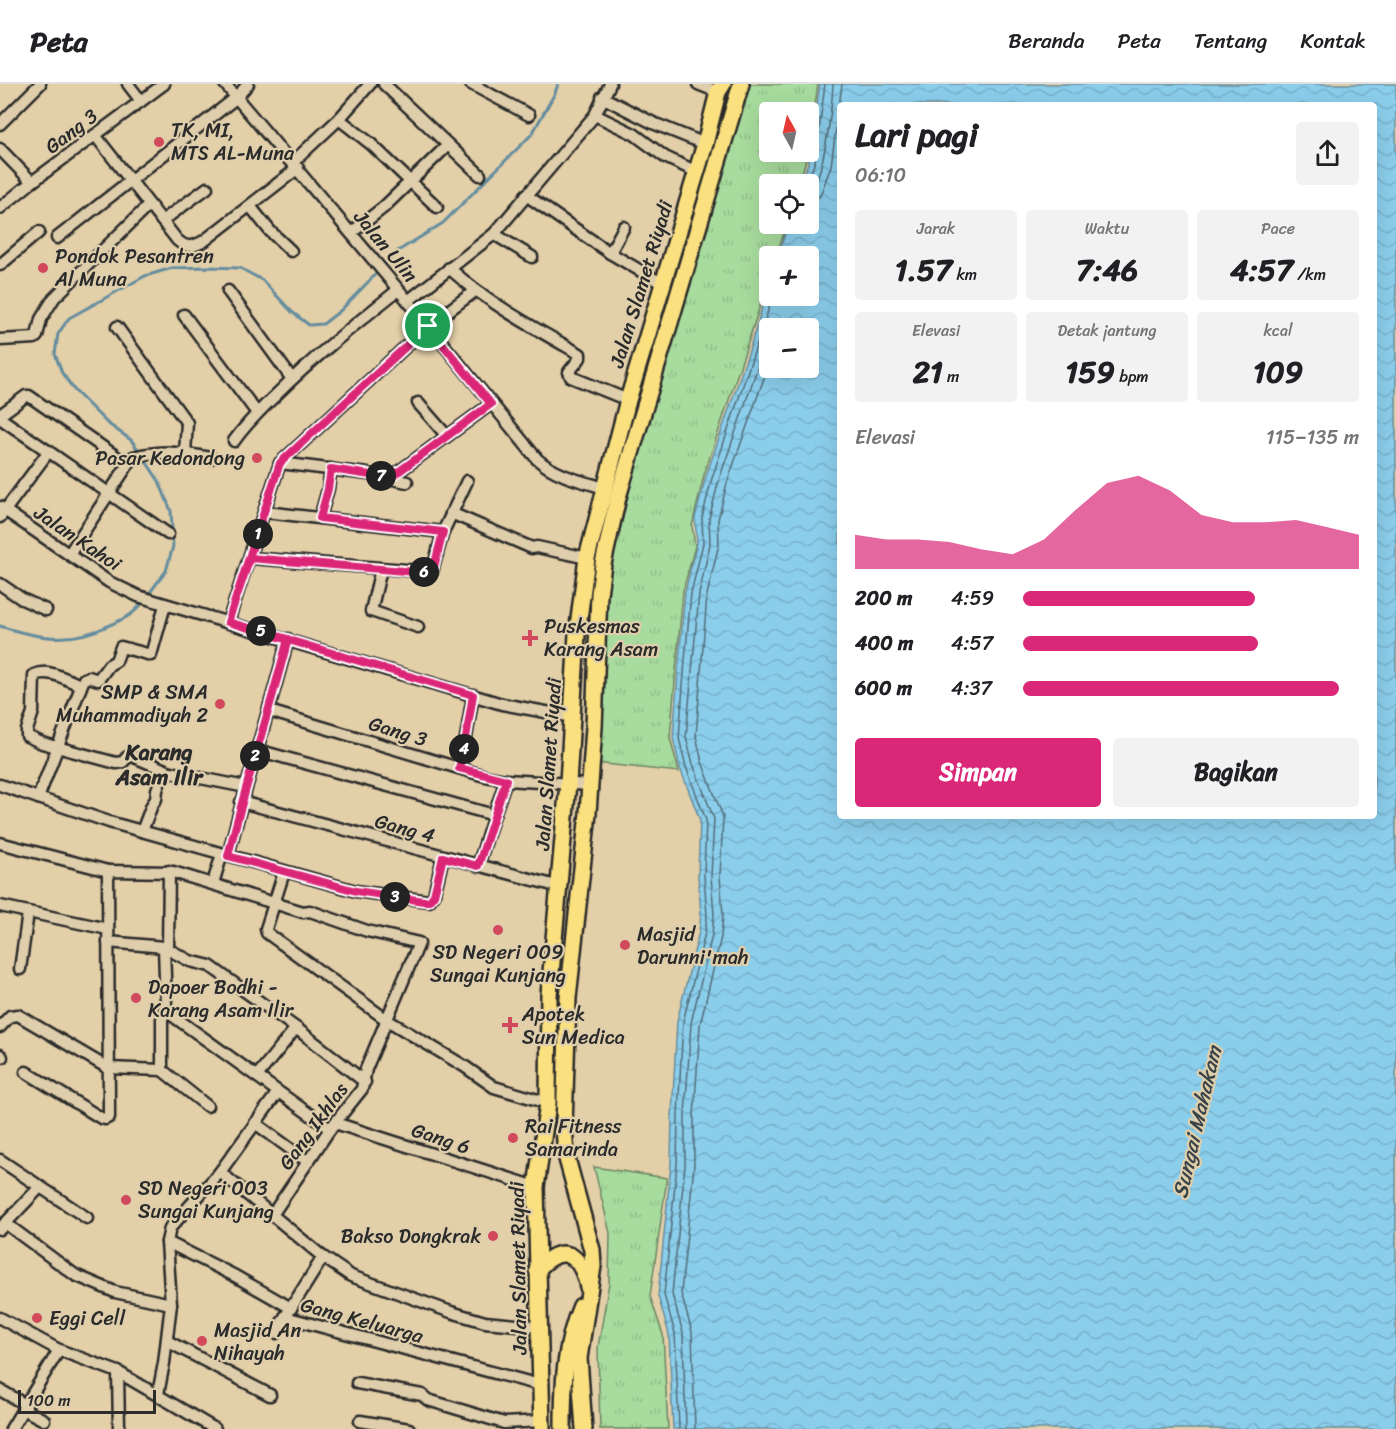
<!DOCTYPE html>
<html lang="id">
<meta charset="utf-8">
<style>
body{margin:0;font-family:Sriracha,sans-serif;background:#f2f2f2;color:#202124;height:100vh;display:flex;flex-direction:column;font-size:22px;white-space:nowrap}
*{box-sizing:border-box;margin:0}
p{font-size:20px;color:#757577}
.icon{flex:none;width:33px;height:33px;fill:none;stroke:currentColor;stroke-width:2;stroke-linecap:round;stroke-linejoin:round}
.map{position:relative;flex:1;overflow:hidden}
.sheet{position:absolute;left:837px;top:18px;width:540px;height:717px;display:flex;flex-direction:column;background:#fff;border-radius:6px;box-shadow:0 6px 24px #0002}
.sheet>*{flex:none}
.needle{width:39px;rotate:352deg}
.tools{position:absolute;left:759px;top:18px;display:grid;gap:12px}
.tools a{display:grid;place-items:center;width:60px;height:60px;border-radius:6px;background:#fff;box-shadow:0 6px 24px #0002;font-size:30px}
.scale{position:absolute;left:18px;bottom:15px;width:138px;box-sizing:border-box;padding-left:6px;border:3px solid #2b2b2b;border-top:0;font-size:16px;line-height:21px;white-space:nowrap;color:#2b2b2b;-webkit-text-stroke:4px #dfceab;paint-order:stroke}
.pin{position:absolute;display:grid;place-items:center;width:51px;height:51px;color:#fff;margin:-26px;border:3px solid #fff;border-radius:50%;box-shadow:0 2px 6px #0007}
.km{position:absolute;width:30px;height:30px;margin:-15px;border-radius:50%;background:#222;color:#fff;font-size:16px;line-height:30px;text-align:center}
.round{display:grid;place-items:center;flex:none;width:63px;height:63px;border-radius:6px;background:#f2f2f2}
.head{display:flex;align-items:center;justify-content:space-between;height:102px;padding:0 18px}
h1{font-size:33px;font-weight:700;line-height:45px}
.figures{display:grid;grid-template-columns:repeat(3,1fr);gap:9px;height:102px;padding:6px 18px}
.figures div{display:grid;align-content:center;border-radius:6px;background:#f2f2f2;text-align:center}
.figures b{font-size:30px;font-weight:700}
.figures small{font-size:16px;font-weight:400}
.figures p{font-size:16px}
.chart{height:168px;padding:12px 18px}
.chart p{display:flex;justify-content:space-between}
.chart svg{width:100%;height:108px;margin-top:6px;fill:#db2777;opacity:.7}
.primary-button{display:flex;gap:12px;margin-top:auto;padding:12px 18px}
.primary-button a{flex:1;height:69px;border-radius:6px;background:#db2777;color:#fff;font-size:24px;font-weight:700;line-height:69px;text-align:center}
.primary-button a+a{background:#f2f2f2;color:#202124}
ul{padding:0 18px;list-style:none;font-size:20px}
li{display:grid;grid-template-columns:96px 72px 1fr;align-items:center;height:45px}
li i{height:15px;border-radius:8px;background:#db2777}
header{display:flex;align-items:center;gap:36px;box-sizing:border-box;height:84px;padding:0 30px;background:#fff;border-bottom:2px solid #e0e0e0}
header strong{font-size:28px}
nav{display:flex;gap:33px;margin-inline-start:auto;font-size:21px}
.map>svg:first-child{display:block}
.park{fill:url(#park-tufts);stroke:#6a8464;stroke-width:1.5}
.water{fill:url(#water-waves);stroke:#658d9f;stroke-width:1.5;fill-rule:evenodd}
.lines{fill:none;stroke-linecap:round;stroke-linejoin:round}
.shore{stroke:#516c78;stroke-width:1.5}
.stream{stroke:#658d9f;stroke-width:3}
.minor-casing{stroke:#2b2b2b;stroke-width:15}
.highway-casing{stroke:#2b2b2b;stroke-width:20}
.minor{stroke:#dfceab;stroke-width:10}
.highway{stroke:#fbe080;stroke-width:15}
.route-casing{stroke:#fff;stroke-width:12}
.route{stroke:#db2777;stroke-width:8}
.poi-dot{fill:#d1495b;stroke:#dfceab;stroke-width:2}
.labels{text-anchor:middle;stroke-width:4.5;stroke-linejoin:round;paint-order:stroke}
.poi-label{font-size:20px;fill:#2b2b2b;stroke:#dfceab;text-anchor:start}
.street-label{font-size:20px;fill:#2b2b2b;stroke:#dfceab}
.water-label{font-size:21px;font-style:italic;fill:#394348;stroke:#dfceab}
.quarter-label{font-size:22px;font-weight:bold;fill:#2b2b2b;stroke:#dfceab}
</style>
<header>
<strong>Peta</strong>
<nav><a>Beranda</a><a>Peta</a><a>Tentang</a><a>Kontak</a></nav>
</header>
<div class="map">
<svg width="1396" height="1345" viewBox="0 0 1396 1345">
<defs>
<pattern id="park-tufts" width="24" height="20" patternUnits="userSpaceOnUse" patternTransform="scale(1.5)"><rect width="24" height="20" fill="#a8dc9e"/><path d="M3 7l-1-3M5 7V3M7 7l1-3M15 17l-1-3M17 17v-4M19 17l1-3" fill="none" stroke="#91bd88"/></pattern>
<pattern id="water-waves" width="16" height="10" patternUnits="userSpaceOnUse" patternTransform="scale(1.5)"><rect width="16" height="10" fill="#8bceec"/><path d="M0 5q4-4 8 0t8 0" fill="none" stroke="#78b1cb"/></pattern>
</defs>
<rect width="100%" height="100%" fill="#e3cfa8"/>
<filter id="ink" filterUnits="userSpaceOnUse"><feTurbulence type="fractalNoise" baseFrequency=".0167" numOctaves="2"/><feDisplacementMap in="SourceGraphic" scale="12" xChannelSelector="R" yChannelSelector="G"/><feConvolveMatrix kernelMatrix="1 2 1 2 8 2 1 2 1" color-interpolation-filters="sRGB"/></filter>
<g filter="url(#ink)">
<g class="park">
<path d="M 749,0 L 818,0 L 809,63 L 808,28 L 770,28 L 770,68 L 808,68 L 799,100 L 770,100 L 770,140 L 787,140 L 776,172 L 770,172 L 769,195 L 704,391 L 692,442 L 695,462 L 683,507 L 670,654 L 679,688 L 596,679 L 606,503 L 636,380 Z"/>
<path d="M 594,1083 L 667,1094 L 650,1212 L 663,1251 L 668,1345 L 600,1345 L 598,1263 L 609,1199 L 610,1149 Z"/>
</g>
<path class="water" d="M 820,0 L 1396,0 L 1396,1345 L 673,1345 L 669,1250 L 658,1212 L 671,1080 L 672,1031 L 677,937 L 699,848 L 701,830 L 698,792 L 700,736 L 680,684 L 673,654 L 679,575 L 685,508 L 697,459 L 695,434 L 706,392 L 750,264 L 769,201 L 770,212 L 808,212 L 808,172 L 778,172 L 788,140 L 808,140 L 808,100 L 801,100 L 809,76 ZM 840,21 L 1374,21 L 1374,732 L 840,732 ZM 770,244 L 808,244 L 808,284 L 770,284 Z"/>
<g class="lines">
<g class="shore">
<path d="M 807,100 L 815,77 L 825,0"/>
<path d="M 808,111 C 824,96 832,23 833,0"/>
<path d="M 808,121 L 820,112 L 831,82 L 842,0"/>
<path d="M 679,1345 L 675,1249 L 664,1211 L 677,1080 L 678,1031 L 683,938 L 705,849 L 707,831 L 704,792 L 706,736 L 686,683 L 679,654 L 685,576 L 691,509 L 703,459 L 702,434 L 712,394 L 773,212"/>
<path d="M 686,1345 L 683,1249 L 672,1210 L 685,1081 L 685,1031 L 691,939 L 712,851 L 714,831 L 711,792 L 714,735 L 693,680 L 686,653 L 699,510 L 710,460 L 709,435 L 719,396 L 770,247"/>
<path d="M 695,1345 L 692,1248 L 681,1209 L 694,1081 L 694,1032 L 700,941 L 721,853 L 723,831 L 720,792 L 723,733 L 702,678 L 696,652 L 707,511 L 719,460 L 718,436 L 727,399 L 770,277"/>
</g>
<g class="stream">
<path d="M 140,368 L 131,356 L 107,339 L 75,307 L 62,289 L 55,270 L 58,250 L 69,234 L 145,192 L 172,184 L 208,183 L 240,184 L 262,196 L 292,228 L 309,241 L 323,240 L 341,226 L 398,167 L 443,139 L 532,50 L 555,9 L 558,0"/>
<path d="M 143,373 L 159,397 L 171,427 L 173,462 L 166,487 L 148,511"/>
<path d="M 0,542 C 40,555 71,560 110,541 C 126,534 133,531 144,517"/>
</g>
<defs>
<g id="minor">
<path d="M 128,0 L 141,17"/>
<path d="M 225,0 L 408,217 L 537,375 C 556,392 581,397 605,404"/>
<path d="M 384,0 L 480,91"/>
<path d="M 471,0 L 529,31"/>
<path d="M 698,0 L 718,8"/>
<path d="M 602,13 L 653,39 L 705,60"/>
<path d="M 595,31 L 634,50 L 665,73 L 697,88"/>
<path d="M 339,35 L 371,60 L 437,123"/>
<path d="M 0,40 L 40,0"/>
<path d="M 95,51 L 177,156 C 187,165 193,163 204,157 L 298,84"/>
<path d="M 0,65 L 32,98"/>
<path d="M 292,79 L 339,35 L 370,0"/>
<path d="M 526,111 L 610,169 L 663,200"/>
<path d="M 250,122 L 270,147 L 291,167"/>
<path d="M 0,124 L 32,98 L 164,0"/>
<path d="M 162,137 L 207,104"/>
<path d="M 351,149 L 384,123 L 448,61"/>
<path d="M 494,150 L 532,173"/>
<path d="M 57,154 L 237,13 L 248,0"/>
<path d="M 610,169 L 624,143"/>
<path d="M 0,181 L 39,148"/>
<path d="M 449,184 C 488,219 534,244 580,270 L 580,274 L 569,288 L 571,293 L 628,316"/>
<path d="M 228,207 L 292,295"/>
<path d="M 408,217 L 494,150 L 595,31 L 610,0"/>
<path d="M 184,231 L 257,329"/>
<path d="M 117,243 L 187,339 L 185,369"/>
<path d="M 0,256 L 35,254 L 37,252 L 41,235 L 54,214 L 149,121"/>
<path d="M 418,319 L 447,352"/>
<path d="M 0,331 L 26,312 L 29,312 L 127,380"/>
<path d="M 0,334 L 168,450"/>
<path d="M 234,357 C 247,339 262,324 278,309 C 315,272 357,239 398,206"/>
<path d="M 280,379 L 368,390 L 407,398"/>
<path d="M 390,394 L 491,320"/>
<path d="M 0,423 L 109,498 L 138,512 L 502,620 L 573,633"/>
<path d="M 265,428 L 443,448"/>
<path d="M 451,429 L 532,464 L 537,463 L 587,474"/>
<path d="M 0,433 L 49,367"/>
<path d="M 320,434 L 328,405 L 331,385"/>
<path d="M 69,470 L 133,373 C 162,366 182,368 211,374"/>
<path d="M 251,474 L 432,488 L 443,448 L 467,397"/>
<path d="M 381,485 L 371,527 L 418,543"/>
<path d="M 0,500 L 22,515 L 46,526"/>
<path d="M 228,538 L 280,379 L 428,242 L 475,207"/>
<path d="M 80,601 C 67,596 49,584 34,591 L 33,628 L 27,646 L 27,652 L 42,659 L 116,679 L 123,678 L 127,673 L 132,672 L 170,688 L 246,703"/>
<path d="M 269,627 L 485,692 L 506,696 L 590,701"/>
<path d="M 257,666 L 494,731 L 506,696"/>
<path d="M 459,684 L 465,660 L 473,611"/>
<path d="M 0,701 L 109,738 L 356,807 L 429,817 L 434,811 L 443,773"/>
<path d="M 38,714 L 84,595 L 89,593 L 98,596 L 109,581 L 116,577 L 121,563 L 151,571 L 165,521"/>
<path d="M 241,718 L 560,803"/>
<path d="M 142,747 L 152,721 L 156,715 L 157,706 L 164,686"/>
<path d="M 0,759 L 108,787"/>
<path d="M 228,772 C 246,699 269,628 288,555"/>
<path d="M 478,782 L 494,731"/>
<path d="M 284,788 L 266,845 L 267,849 L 387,936 L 464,982 L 494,1003 L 548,1019"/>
<path d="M 213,799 L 222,770"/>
<path d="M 0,822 L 108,845"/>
<path d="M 108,858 L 164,863 L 190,877 L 210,882 L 296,944 L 365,998"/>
<path d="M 164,863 L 166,922 L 162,935 L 162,986 L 207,1022"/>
<path d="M 168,865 L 169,787"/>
<path d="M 20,885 L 28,829"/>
<path d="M 166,927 L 330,1045"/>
<path d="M 0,943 L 10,932 L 18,931 L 108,984 L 162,986"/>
<path d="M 0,971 L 2,973"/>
<path d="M 26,988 L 101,1034 L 105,1035 L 109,1033 L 108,787 L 173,788 L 303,828 L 310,827 L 367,847 L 419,859 L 366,985 L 362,1005 L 330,1045 L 272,1131"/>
<path d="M 257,992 L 296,944"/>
<path d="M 255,1039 L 307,1077"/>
<path d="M 335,1039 L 536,1103"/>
<path d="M 0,1076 L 87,1134"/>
<path d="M 220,1088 L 323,1173 L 351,1192 L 451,1228 L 485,1238 L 539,1243"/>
<path d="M 5,1139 L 75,1191 L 115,1208 L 171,1220"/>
<path d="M 0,1145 L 40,1103"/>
<path d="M 167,1158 L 235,1192 L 291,1224 L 285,1233 L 540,1301"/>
<path d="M 291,1224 L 323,1173"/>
<path d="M 0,1234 L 59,1266 L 118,1288 L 215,1345"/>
<path d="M 276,1249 L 285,1233"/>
<path d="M 167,1257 L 270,1311"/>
<path d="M 118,1288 L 119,1345"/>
<path d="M 357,1299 L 422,1311 L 428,1316 L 504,1339 L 542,1337"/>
<path d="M 0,1306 L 26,1321"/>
<path d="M 158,1310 L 164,1279 L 171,1220 L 167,1158 L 170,1144 L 220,1088 L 278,1008"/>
<path d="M 23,1325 L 44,1336"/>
<path d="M 360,1337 L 409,1345"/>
<path d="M 11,1345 L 59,1266"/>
</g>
<g id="highway">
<path d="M 537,1186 C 563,1158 580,1169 588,1203"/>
<path d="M 542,1345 L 536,1103 L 548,1019 L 549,911 L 568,699 L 577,550 L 587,474 L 628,316 L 705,60 L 718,8 L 723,0"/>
<path d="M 563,1345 C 563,1304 564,1260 581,1222"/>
<path d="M 584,1345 L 579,1274 L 593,1182 L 592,1166 L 566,1071 L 564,1043 L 568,914 L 588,729 L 594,643 L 599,510 L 603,480 L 618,413 L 741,0"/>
</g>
</defs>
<use href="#minor" class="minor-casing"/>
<use href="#highway" class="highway-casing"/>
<use href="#minor" class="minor"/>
<use href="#highway" class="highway"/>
</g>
</g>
<g class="lines" filter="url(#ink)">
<defs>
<path id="route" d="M 428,242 L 280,379 L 228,538 L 288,555 C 269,628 246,699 228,772 L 356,807 L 424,817 L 429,817 L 434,811 L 443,773 L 478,782 L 506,696 L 459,684 L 465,660 L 473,611 C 391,587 310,562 228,538 L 250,474 L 428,489 L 433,487 L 443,448 L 320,434 L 328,405 L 331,385 L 390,394 L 491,320 L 428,242"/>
</defs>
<use href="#route" class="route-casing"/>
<use href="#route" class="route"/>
</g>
<g class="poi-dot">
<circle cx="159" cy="58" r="6"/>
<circle cx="43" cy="184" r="6"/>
<circle cx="257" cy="374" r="6"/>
<path d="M527 545h6v6h6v6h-6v6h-6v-6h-6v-6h6z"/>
<circle cx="220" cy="620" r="6"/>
<circle cx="498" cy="846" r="6"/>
<circle cx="625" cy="861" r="6"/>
<circle cx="136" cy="914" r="6"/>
<path d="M507 932h6v6h6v6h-6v6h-6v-6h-6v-6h6z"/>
<circle cx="513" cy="1054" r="6"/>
<circle cx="126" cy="1116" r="6"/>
<circle cx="493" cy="1152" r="6"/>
<circle cx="37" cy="1234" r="6"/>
<circle cx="202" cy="1257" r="6"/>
</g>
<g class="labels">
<g class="poi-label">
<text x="171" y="53">TK, MI,<tspan x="171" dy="23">MTS AL-Muna</tspan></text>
<text x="55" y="179">Pondok Pesantren<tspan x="55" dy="23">Al Muna</tspan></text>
<text x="245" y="381" text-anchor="end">Pasar Kedondong</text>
<text x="544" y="549">Puskesmas<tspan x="544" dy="23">Karang Asam</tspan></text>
<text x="208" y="615" text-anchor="end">SMP &amp; SMA<tspan x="208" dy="23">Muhammadiyah 2</tspan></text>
<text x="637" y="857">Masjid<tspan x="637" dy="23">Darunni'mah</tspan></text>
<text x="498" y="875" text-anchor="middle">SD Negeri 009<tspan x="498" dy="23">Sungai Kunjang</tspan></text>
<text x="148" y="910">Dapoer Bodhi -<tspan x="148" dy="23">Karang Asam Ilir</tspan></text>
<text x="522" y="937">Apotek<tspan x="522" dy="23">Sun Medica</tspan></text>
<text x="525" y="1049">Rai Fitness<tspan x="525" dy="23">Samarinda</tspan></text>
<text x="138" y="1111">SD Negeri 003<tspan x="138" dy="23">Sungai Kunjang</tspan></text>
<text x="481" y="1159" text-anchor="end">Bakso Dongkrak</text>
<text x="49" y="1241">Eggi Cell</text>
<text x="214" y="1253">Masjid An<tspan x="214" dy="23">Nihayah</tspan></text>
</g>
<g class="street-label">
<text transform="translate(71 47) rotate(-37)" y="7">Gang 3</text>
<text transform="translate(386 162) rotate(50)" y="7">Jalan Ulin</text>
<text transform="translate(641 200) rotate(-73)" y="7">Jalan Slamet Riyadi</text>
<text transform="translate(78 454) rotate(34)" y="7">Jalan Kahoi</text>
<text transform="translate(398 647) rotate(17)" y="7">Gang 3</text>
<text transform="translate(548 680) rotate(-86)" y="7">Jalan Slamet Riyadi</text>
<text transform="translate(405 744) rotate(15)" y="7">Gang 4</text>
<text transform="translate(313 1042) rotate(-54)" y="7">Gang Ikhlas</text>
<text transform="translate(441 1054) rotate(18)" y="7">Gang 6</text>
<text transform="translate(518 1184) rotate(-91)" y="7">Jalan Slamet Riyadi</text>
<text transform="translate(362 1236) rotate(15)" y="7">Gang Keluarga</text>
</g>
<g class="water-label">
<text transform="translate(1197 1038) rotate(-77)" y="7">Sungai Mahakam</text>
</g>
<g class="quarter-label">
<text x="159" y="676">Karang<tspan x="159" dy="25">Asam Ilir</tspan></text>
</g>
</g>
</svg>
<div class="tools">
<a><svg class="needle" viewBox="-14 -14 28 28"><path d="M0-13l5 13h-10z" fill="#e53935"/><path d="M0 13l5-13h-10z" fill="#757577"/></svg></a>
<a><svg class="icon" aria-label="locate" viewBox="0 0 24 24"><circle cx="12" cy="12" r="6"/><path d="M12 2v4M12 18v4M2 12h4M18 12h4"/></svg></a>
<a>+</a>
<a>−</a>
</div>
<div class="scale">100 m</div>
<div class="pin" style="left:428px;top:242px;background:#1e9e55"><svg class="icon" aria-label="arrive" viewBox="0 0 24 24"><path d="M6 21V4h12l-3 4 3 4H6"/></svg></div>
<b class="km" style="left:258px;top:450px">1</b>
<b class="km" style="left:255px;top:672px">2</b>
<b class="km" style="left:395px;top:813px">3</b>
<b class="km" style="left:464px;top:665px">4</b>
<b class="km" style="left:261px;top:547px">5</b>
<b class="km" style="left:424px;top:488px">6</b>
<b class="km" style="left:381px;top:392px">7</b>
<section class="sheet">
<div class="head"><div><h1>Lari pagi</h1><p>06:10</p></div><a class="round"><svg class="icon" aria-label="share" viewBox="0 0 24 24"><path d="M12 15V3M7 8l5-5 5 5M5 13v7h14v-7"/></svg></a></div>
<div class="figures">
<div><p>Jarak</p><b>1.57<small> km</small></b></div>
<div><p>Waktu</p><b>7:46</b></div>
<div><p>Pace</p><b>4:57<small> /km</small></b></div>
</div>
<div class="figures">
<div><p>Elevasi</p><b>21<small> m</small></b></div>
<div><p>Detak jantung</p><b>159<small> bpm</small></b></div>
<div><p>kcal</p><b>109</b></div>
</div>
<div class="chart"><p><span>Elevasi</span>115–135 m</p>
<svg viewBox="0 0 160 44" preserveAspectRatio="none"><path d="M0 44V30L10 32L20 32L30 33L40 36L50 38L60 32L70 20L80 9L90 6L100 12L110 22L120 25L130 25L140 24L150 27L160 30V44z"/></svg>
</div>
<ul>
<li><b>200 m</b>4:59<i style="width:69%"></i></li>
<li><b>400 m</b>4:57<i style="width:70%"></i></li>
<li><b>600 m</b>4:37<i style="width:94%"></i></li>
</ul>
<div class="primary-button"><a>Simpan</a><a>Bagikan</a></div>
</section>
</div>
